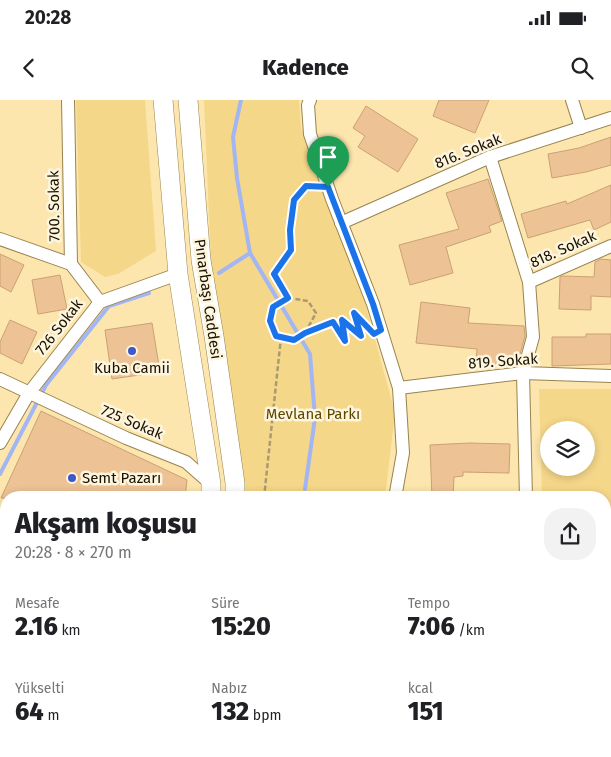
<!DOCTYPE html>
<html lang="tr">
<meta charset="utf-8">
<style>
body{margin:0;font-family:"Fira Sans",sans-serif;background:#f2f2f2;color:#202124;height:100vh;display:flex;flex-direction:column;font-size:19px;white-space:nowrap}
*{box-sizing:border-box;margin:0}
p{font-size:16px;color:#757577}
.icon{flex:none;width:28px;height:28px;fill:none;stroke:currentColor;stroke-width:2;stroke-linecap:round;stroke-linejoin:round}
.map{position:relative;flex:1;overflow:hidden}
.side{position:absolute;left:0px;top:391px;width:611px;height:266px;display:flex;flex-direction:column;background:#fff;border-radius:20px 20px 0 0;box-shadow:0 2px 8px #0003}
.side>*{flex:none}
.fabs{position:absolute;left:540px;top:321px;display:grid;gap:10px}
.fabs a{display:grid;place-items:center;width:55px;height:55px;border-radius:50%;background:#fff;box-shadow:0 2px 8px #0003;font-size:25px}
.pin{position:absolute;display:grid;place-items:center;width:42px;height:42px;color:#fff;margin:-51px -21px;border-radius:50% 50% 50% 0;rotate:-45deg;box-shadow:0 0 5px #0007}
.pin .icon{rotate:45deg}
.round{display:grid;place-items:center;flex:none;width:52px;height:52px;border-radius:20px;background:#f2f2f2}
.summary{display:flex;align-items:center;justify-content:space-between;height:85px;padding:0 15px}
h1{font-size:28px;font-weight:800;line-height:38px}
.figures{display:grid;grid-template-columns:repeat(3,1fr);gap:8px;height:85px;padding:5px 15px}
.figures div{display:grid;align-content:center}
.figures b{font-size:25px;font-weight:800}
.figures small{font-size:14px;font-weight:400}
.figures p{font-size:14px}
.status{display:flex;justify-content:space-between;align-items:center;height:35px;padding:0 25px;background:#fff;direction:ltr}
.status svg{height:14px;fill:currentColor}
header{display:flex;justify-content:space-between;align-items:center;height:65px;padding:0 15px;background:#fff;font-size:22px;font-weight:800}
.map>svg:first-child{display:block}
.green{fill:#f5d789;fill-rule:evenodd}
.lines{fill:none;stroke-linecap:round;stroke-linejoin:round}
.stream{stroke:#a1b6f3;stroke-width:4}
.building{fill:#edc395;stroke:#caa174}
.street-casing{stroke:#98844e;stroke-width:14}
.secondary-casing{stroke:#98844e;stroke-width:20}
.path{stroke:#ab9a6f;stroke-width:2.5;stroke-dasharray:5 2.5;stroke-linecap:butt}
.street{stroke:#fff;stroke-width:12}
.secondary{stroke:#fff;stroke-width:19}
.route-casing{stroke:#fff;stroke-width:10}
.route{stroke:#1a73e8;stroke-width:6}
.poi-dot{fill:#3d58cb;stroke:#fdf5de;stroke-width:2}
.labels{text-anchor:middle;stroke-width:5;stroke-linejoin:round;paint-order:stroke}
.street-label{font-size:15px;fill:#1a1200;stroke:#fdf5de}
.poi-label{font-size:15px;fill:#1a1200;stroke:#fdf5de}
.park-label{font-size:15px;fill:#5e4800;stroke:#fdf5de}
</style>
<div class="status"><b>20:28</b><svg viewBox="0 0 49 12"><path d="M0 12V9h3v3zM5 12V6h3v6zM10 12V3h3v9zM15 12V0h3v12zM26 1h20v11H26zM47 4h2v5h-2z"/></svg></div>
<header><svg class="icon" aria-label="back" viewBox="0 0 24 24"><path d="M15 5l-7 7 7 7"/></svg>Kadence<svg class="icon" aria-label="search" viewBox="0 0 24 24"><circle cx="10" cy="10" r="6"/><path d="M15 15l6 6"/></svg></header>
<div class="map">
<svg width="611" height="657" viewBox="0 0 611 657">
<rect width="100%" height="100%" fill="#fce6ad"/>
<g class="green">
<path d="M 76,0 L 145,0 L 156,151 L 118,174 L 105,177 L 81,162 Z"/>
<path d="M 204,0 L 299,0 L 301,28 L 364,199 L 395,313 L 385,397 L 241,397 L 224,240 L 211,162 Z"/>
<path d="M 539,289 L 611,289 L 611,416 L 605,416 L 605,398 L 542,397 ZM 549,330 L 586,330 L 586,368 L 549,368 Z"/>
<path d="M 301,651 L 375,651 L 375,657 L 306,657 Z"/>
</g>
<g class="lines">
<g class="stream">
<path d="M 241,0 L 233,37 L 237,78 L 250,153 L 310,254 L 315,318 L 305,389"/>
<path d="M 219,173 L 250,153"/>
<path d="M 0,374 L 46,285 L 109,206 L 149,193"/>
</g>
</g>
<g class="building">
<path d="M 439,0 L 489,0 L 475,33 L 433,16 Z"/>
<path d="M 366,6 L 418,39 L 398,72 L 358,47 L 365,36 L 353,28 Z"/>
<path d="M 611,37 L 611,65 L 586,72 L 552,78 L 548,54 L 579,48 Z"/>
<path d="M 488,79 L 502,121 L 489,126 L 491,132 L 446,147 L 453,173 L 410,185 L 399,145 L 459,129 L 446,93 Z"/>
<path d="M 611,85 L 611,122 L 594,130 L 590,120 L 528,138 L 521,114 L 566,101 L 567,104 Z"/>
<path d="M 0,154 L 24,165 L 11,192 L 0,186 Z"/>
<path d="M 601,159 L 611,160 L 611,197 L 591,196 L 591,210 L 559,209 L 560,177 L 563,176 L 594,177 L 595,162 Z"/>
<path d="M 60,175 L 67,209 L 38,214 L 32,180 Z"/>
<path d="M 421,202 L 470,208 L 468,223 L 524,226 L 525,236 L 517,265 L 476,263 L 477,249 L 416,243 Z"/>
<path d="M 10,220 L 37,232 L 22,264 L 0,253 L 0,242 Z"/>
<path d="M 152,223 L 160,272 L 112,279 L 105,230 Z"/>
<path d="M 586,234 L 611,234 L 611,264 L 552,266 L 552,237 L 586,237 Z"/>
<path d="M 41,311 L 187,380 L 185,398 L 1,398 Z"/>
<path d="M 469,343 L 510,344 L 509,373 L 463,372 L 463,376 L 454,377 L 453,398 L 432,398 L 430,345 Z"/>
</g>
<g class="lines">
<defs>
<g id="street">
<path d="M 68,0 L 71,164 L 100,202"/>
<path d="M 310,0 L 308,5 L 310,34 L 332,99 L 373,204 L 399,288 L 403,353 L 395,398"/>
<path d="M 572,0 L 581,28"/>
<path d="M 490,57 L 529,182 L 533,237 L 523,273 L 526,398"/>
<path d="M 341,123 L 490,57 L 611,18"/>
<path d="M 0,139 L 71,164"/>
<path d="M 529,182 L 611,146"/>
<path d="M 0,279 L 126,338 L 186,362 L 211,384"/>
<path d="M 399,288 L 523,273 L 611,276"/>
<path d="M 0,343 L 29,293 L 100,202 L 178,174"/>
<path d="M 605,430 L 611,430"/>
<path d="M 605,565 L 611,564"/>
<path d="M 0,586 L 6,582"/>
<path d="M 530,651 L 531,657"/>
<path d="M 114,657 L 114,651"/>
<path d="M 383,657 L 383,651"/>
</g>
<g id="secondary">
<path d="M 163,0 L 178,174 L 211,384 L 211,398"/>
<path d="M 188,0 L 201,160 L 214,236 L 235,383 L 235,398"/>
<path d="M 252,651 L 266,652 L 274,657"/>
<path d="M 286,651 L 289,657"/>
<path d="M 202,657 L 202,651"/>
<path d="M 228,657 L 228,651"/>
</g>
</defs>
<use href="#street" class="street-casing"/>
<use href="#secondary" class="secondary-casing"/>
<g class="path">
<path d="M 288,198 L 275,174 L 291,150 L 290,130 L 295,99 L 306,86 L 314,87"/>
<path d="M 305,233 L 316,213 L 308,201 L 288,198 L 273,207 L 269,221 L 276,236 L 294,240 L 305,233 L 333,222 L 345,241 L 342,221 L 361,236 L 354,213 L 365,224"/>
<path d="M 264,398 L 281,237"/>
<path d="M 358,651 L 371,655"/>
</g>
<use href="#street" class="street"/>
<use href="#secondary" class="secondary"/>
</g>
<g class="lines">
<defs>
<path id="route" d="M 306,86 L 328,87 L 373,204 L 381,230 L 374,234 L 354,213 L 361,236 L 342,220 L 345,241 L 333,222 L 305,233 L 294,240 L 276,236 L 270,221 L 273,207 L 288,198 L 274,174 L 291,150 L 290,130 L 294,100 Z"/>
</defs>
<use href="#route" class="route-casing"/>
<use href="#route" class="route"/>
</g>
<g class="poi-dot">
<circle cx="132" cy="251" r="5"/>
<circle cx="72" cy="378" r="5"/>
</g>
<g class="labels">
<g class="street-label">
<text transform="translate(468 51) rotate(-22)" y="5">816. Sokak</text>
<text transform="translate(54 106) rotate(-91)" y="5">700. Sokak</text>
<text transform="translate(563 149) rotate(-24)" y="5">818. Sokak</text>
<text transform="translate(208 199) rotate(82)" y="5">Pınarbaşı Caddesi</text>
<text transform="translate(59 227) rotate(-52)" y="5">726 Sokak</text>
<text transform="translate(503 261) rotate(-4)" y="5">819. Sokak</text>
<text transform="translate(132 322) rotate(23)" y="5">725 Sokak</text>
</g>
<g class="poi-label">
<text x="132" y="273">Kuba Camii</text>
<text x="82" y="383" text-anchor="start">Semt Pazarı</text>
</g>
<g class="park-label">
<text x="313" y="319">Mevlana Parkı</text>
</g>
</g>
</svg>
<div class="fabs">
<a><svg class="icon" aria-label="layers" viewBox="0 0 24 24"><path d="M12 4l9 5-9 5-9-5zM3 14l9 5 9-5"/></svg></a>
</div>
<div class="pin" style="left:328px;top:87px;background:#1e9e55"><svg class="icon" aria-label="arrive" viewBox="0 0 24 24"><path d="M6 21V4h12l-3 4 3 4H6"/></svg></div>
<section class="side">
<div class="summary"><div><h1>Akşam koşusu</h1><p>20:28 · 8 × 270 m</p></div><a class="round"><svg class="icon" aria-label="share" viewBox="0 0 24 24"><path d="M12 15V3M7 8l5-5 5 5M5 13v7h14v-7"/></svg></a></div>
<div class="figures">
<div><p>Mesafe</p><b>2.16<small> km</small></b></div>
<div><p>Süre</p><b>15:20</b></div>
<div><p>Tempo</p><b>7:06<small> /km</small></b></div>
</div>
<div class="figures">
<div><p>Yükselti</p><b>64<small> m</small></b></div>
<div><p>Nabız</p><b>132<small> bpm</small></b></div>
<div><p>kcal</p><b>151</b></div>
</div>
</section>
</div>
